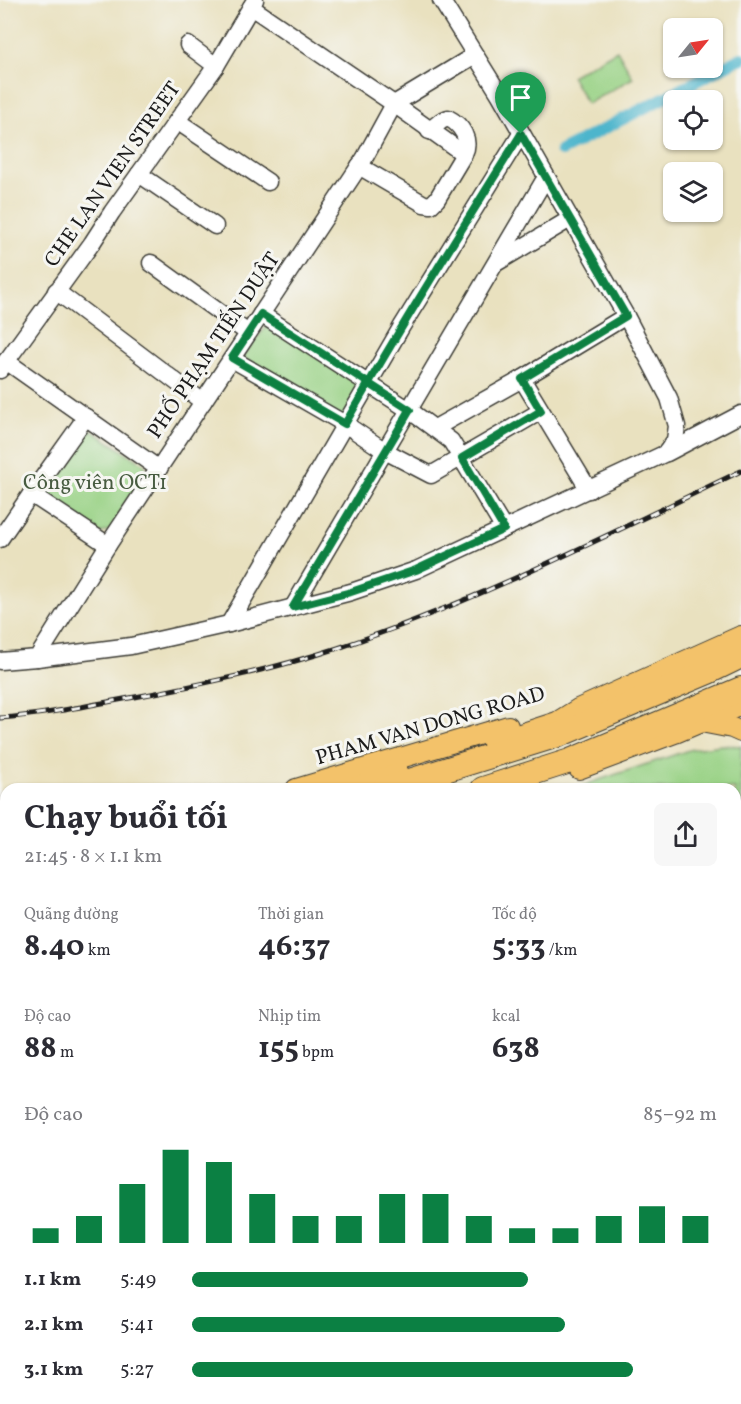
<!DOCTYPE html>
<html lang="vi">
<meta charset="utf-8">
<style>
body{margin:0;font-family:Vollkorn,serif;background:#f7f7f7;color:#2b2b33;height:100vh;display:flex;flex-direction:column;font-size:22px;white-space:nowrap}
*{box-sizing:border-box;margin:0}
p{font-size:20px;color:#7c7c81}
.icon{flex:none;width:33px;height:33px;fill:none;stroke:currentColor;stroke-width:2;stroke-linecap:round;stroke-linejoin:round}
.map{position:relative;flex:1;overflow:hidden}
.sheet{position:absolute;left:0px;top:783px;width:741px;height:621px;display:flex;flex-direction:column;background:#fff;border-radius:18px 18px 0 0;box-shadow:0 2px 4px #0004}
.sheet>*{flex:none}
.needle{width:39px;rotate:60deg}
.buttons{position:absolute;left:663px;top:18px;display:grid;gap:12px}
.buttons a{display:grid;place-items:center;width:60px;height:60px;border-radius:9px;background:#fff;box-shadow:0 2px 4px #0004;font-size:30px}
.pin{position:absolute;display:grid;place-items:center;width:51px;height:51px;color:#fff;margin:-62px -26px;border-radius:50% 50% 50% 0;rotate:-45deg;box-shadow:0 0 6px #0007}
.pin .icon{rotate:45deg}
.round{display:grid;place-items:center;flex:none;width:63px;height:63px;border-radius:9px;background:#f7f7f7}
.overview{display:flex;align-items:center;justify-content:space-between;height:102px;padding:0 24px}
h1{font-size:33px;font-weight:700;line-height:45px}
.metrics{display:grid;grid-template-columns:repeat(3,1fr);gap:9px;height:102px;padding:6px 24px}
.metrics div{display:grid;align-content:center}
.metrics b{font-size:30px;font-weight:700}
.metrics small{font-size:16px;font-weight:400}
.metrics p{font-size:16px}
.chart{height:168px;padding:12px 24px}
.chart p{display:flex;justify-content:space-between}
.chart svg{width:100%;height:108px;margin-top:6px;stroke:#0b8043;stroke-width:6}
ul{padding:0 24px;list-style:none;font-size:20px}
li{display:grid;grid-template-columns:96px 72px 1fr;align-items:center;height:45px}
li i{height:15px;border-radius:8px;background:#0b8043}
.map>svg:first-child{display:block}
.green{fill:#99d285;stroke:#5a7750;stroke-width:1.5}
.forest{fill:#7ab472;stroke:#4b6847;stroke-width:1.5}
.water{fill:#4db5cc;stroke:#346874;stroke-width:1.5}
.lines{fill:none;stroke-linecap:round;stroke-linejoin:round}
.stream{stroke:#4db5cc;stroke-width:3}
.canal{stroke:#4db5cc;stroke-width:12}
.minor-casing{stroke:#3b3a34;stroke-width:19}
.major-casing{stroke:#3b3a34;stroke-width:22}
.highway-casing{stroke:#3b3a34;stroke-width:26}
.minor{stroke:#fff;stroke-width:16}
.major{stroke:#f3c26a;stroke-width:20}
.highway{stroke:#f3c26a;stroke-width:24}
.rail-casing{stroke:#1c1c1c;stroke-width:5}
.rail{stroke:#f6f6f2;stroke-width:3;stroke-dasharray:9;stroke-linecap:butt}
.route-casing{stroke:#fff;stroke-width:12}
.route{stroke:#0b8043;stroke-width:8}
.labels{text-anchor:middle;stroke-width:6;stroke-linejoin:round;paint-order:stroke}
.street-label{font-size:21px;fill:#1c1c1c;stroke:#f6f6f2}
.park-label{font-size:21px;fill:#485c41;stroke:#f6f6f2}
</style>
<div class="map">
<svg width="741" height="1404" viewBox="0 0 741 1404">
<rect width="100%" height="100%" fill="#f6f6f2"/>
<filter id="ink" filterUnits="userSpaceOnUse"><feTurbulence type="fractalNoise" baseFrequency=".0167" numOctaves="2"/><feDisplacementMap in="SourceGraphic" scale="12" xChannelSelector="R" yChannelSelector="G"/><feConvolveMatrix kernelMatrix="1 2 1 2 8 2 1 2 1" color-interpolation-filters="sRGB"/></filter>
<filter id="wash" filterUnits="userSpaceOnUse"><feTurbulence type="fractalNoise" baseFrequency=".008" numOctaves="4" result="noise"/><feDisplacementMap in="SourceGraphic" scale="24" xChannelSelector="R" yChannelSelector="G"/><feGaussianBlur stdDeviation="1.35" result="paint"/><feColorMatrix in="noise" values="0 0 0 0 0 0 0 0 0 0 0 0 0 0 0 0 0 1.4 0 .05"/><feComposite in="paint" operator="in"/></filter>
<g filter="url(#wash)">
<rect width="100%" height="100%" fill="#e9e1bf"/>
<g class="green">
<path d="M 617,50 L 633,78 L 587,104 L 571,76 Z"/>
<path d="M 269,323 L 364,385 L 343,420 L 242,357 Z"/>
<path d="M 89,429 L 144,464 L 147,471 L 111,530 L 99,534 L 43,494 L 42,487 L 84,431 Z"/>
<path d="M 722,745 L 741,746 L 741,1191 L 735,1225 L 735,789 L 572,789 L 692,749 Z"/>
<path d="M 6,1191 L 6,1246 L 0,1236 L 0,1202 Z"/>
<path d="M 91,1398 L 705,1398 L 704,1404 L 94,1404 Z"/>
</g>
<path class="forest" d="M 6,953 L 6,1145 L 0,1155 L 0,955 Z"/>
<path class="water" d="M 456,1398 L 625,1398 L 625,1404 L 455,1404 Z"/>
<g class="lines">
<g class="stream">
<path d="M 0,1021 L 6,1010"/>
<path d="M 0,1067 L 6,1056"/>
</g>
<path class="canal" d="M 561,151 L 741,58"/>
</g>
</g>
<g filter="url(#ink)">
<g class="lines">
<defs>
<g id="minor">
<path d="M 251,7 L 394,104 L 464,154"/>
<path d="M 188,45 L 216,66"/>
<path d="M 177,121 L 268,182"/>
<path d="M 359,166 L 424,204 L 431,205 L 437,199 L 464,154 C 471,140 462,125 448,118 L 441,121 L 429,131"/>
<path d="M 139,174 L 215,226"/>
<path d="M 498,262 L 570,219"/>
<path d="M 151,263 L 248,333"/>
<path d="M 56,291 L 203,402"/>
<path d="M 261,314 L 409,410 L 451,441 L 504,529"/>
<path d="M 232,359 L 345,424 L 385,451 L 431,475 L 541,411"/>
<path d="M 6,361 L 159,469"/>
<path d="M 0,370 L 92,243 L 112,212 L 216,66 L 255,0"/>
<path d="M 522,379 L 589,490"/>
<path d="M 435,428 L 522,379 L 626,316"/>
<path d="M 667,453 L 741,414"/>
<path d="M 31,494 L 108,545"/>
<path d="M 0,539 L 31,494 L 86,417"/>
<path d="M 293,607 L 546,177"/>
<path d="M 229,624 L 402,326 L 521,134"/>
<path d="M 37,658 L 131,646 L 229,624 L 351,592 L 416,570 L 666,453 L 675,440 L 677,426 L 669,398 L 626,316 L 500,95 L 441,0"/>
<path d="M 0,661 L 37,658 L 108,545 L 364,159 L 394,104 L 475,55"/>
<path d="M 735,1265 L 741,1228"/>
<path d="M 735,1383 L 741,1350"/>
<path d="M 711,1404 L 712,1398"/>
<path d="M 731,1404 L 732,1398"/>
</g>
<g id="major">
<path d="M 701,722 L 732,728 L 741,732"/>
<path d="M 493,743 L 557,722 L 578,709 L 741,636"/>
<path d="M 579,769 L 675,733 L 741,705"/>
<path d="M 296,789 L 508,726"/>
<path d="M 350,789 L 399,773"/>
<path d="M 0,877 L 6,875"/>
<path d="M 0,951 L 6,949"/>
<path d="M 0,1179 L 6,1168"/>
<path d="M 0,1375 L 6,1385"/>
<path d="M 13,1398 L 17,1404"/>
</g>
<g id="highway">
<path d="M 384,789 L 561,734 L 708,672 L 741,656"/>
<path d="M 483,789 L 570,761 L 741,689"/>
<path d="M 0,901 L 6,899"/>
<path d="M 0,931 L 6,930"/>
</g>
</defs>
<use href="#minor" class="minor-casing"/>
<use href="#major" class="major-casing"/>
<use href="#highway" class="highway-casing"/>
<use href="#minor" class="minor"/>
<use href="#major" class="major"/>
<use href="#highway" class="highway"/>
<defs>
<path id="rail" d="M 0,718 C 45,715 90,705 135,697 C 203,684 271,670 338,648 C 477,602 609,534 741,471"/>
</defs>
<use href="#rail" class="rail-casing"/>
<use href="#rail" class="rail"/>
</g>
</g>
<g class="lines" filter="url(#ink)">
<defs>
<path id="route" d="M 521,134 C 461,230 401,326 345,424 L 232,358 L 261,314 C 311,346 360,378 410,410 L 293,607 L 351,592 L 416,570 L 504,529 L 462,458 L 541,411 L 522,379 L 626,316 L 521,134"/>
</defs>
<use href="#route" class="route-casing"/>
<use href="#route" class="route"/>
</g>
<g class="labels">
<g class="street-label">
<text transform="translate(112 174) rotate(-55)" y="7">CHE LAN VIEN STREET</text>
<text transform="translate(213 345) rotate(-56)" y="7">PHỐ PHẠM TIẾN DUẬT</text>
<text transform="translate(430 725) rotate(-16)" y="7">PHAM VAN DONG ROAD</text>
</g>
<g class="park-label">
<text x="95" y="489">Công viên OCT1</text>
</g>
</g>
</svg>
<div class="buttons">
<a><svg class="needle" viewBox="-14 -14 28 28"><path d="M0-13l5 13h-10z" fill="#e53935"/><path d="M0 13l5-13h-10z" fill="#7c7c81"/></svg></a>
<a><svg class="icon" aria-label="locate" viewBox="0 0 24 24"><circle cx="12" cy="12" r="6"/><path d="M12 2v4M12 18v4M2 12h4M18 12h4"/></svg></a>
<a><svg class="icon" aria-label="layers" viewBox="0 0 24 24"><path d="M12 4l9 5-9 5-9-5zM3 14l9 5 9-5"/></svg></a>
</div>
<div class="pin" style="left:521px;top:134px;background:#1e9e55"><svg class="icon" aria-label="arrive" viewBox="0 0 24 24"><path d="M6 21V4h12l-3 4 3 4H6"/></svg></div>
<section class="sheet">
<div class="overview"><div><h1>Chạy buổi tối</h1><p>21:45 · 8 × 1.1 km</p></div><a class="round"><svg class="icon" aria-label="share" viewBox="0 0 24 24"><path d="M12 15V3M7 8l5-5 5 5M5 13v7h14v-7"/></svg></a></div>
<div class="metrics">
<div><p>Quãng đường</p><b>8.40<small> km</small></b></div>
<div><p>Thời gian</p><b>46:37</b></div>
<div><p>Tốc độ</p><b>5:33<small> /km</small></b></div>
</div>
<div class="metrics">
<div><p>Độ cao</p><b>88<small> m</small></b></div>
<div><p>Nhịp tim</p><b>155<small> bpm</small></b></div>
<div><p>kcal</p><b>638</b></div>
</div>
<div class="chart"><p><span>Độ cao</span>85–92 m</p>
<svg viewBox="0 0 160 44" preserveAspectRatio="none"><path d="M5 44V38M15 44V33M25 44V20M35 44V6M45 44V11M55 44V24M65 44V33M75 44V33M85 44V24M95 44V24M105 44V33M115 44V38M125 44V38M135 44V33M145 44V29M155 44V33"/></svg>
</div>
<ul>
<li><b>1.1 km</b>5:49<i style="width:64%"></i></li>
<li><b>2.1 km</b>5:41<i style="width:71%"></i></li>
<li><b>3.1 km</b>5:27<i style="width:84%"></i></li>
</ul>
</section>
</div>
